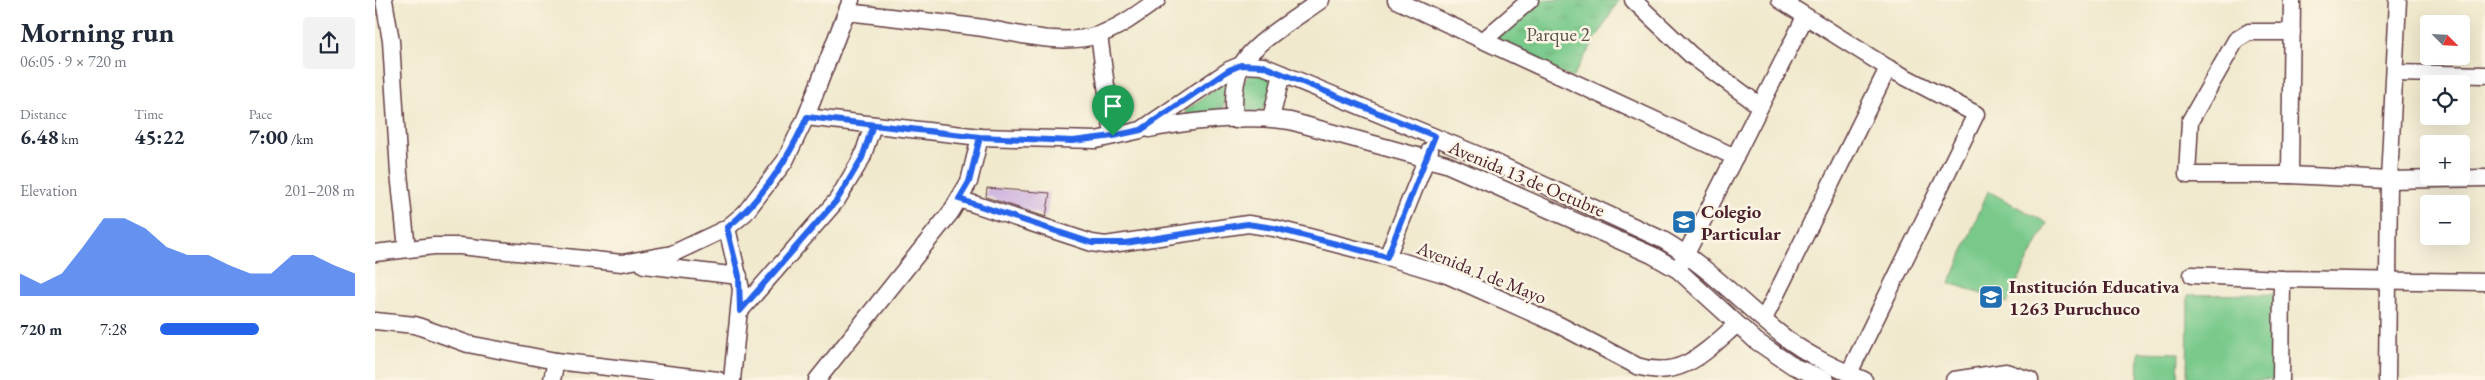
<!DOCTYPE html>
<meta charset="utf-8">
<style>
body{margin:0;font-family:"EB Garamond",serif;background:#f2f2f3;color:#1f2937;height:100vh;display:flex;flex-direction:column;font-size:19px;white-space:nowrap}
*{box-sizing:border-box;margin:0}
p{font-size:16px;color:#747a83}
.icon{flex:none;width:28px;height:28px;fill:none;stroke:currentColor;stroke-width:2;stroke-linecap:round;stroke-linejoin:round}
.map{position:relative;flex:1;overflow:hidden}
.sheet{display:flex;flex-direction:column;background:#fff;width:375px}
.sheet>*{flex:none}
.needle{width:32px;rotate:114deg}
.fabs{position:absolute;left:2045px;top:15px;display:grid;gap:10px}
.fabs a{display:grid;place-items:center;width:50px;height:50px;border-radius:5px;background:#fff;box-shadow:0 5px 20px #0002;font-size:25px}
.pin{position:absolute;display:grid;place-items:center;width:42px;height:42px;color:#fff;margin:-51px -21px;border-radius:50% 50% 50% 0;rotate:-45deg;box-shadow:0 0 5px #0007}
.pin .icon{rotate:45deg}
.round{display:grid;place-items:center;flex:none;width:52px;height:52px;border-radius:5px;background:#f2f2f3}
.summary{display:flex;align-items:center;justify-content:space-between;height:85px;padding:0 20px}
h1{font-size:28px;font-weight:700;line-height:38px}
.stats{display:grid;grid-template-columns:repeat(3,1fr);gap:8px;height:85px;padding:5px 20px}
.stats div{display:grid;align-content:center}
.stats b{font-size:21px;font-weight:700}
.stats small{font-size:14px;font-weight:400}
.stats p{font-size:14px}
.chart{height:140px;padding:10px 20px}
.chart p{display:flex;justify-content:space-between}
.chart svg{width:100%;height:90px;margin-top:5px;fill:#2563eb;opacity:.7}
ul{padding:0 20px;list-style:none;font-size:16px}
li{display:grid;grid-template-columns:80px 60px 1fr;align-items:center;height:38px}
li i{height:12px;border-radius:6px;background:#2563eb}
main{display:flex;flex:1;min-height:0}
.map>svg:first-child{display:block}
.grass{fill:url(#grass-tufts);stroke:#61745a}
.pitch{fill:#78c98a;stroke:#61745a}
.building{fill:#d0b6e0}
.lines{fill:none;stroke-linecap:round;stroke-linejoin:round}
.street-casing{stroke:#633d43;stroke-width:19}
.street{stroke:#fff;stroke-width:16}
.route-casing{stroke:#fff;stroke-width:10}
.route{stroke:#2563eb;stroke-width:6}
.labels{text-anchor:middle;stroke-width:5;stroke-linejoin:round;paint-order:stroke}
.park-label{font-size:19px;fill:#585248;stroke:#fcf5e5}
.street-label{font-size:19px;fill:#4a1f2b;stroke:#fcf5e5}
.poi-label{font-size:19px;font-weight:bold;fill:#4a1f2b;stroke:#fcf5e5;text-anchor:start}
</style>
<main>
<section class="sheet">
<div class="summary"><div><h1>Morning run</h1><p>06:05 · 9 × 720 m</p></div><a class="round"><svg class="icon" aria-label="share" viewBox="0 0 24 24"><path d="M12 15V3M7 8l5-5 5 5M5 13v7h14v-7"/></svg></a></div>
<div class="stats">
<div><p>Distance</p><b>6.48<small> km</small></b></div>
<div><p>Time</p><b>45:22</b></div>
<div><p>Pace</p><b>7:00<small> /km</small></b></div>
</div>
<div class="chart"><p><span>Elevation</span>201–208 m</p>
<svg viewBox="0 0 160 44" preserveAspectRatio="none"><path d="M0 44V33L10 38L20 33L30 20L40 6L50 6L60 11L70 20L80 24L90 24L100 29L110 33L120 33L130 24L140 24L150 29L160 33V44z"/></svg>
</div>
<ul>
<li><b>720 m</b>7:28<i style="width:51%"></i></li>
</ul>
</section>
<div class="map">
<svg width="2110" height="380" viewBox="0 0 2110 380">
<defs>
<pattern id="grass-tufts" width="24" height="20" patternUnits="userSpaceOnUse" patternTransform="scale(1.25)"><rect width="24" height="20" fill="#78c98a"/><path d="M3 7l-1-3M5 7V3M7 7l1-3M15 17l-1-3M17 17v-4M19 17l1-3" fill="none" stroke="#69ac77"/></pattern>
</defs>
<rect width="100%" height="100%" fill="#fcf5e5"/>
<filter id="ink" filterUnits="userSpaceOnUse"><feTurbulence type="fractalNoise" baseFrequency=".02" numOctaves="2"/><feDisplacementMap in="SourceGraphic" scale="10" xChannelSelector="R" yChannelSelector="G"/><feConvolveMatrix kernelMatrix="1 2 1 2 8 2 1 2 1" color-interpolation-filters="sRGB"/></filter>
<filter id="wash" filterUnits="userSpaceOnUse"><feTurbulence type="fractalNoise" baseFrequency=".0096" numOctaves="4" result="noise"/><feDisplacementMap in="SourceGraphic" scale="20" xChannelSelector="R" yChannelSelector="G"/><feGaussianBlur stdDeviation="1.12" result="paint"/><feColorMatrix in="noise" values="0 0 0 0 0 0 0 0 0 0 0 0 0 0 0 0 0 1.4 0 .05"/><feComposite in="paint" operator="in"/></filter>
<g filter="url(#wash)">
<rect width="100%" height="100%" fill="#f0e9ce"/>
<g class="grass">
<path d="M 1160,0 L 1244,0 L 1197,78 L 1115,40 Z"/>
<path d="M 878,72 L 893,75 L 898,84 C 893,101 895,111 874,113 L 866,104 L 869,81 Z"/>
<path d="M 851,82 L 854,85 L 847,113 L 811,115 L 811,110 Z"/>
</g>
<g class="pitch">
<path d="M 1613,191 L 1672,223 L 1632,303 L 1575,283 Z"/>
<path d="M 1904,294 L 1901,380 L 1812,380 L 1813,295 Z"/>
<path d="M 1764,352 L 1804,353 L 1803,380 L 1763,380 Z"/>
</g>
<g id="blocks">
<path class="building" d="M 612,188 L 675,193 L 671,217 L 611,197 Z"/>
</g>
</g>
<g filter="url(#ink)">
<use href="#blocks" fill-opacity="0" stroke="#633d43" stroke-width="1"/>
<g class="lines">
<defs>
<g id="street">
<path d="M 9,0 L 16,41 L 24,173 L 32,249"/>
<path d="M 1021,0 L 1360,157"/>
<path d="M 1258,0 L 1316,55 L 1385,106"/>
<path d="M 1405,0 L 1513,68 L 1601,114 L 1474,373"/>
<path d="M 472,12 C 515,17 558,22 601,27 C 640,32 683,47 723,35 C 744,28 764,13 782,0"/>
<path d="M 1917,32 L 1874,32 L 1861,40 L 1815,121 L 1812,175 L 1915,175 L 2014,180 L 2110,178"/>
<path d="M 724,35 L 738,136"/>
<path d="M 1109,40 L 1155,0"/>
<path d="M 2020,73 L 2110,75"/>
<path d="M 431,117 L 605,137 L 721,140 L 766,130 L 854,70 L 866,65 L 888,66 L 1108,157 L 1288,240 C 1333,266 1367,304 1408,336 C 1432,355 1461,368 1489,380"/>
<path d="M 896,118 L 907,74"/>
<path d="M 860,120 C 858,102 859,82 866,66 C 876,44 926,15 946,0"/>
<path d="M 774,129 C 819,121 868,114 915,121 L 1071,164 L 1277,255 L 1303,270 L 1381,341 L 1418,366 L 1451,380"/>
<path d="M 1915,175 L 1917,0"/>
<path d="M 584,199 L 717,243 L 730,245 L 873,224 L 899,228 L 1012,257 L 1072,275 L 1184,325 L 1262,366 C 1306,380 1330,352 1361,325"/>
<path d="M 352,228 L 366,289 L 357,380"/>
<path d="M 0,253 L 59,246 L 85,246 L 247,263 L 297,254 L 352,228 L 370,213 L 410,161 L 431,117 L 476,0"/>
<path d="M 1012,257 L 1055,150"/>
<path d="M 1306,264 L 1430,17"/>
<path d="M 269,265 L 364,276"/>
<path d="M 1817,275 L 1907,279 L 2110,282"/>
<path d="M 365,311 L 462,200 L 487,158 L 498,125"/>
<path d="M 1389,319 L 1513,68"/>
<path d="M 0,321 L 40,325 L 93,344 L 181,361 L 343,380"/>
<path d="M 177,380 L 181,361"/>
<path d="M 442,380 L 576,212 L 594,182 L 605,137"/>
<path d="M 1579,380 L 1631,372 L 1655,380"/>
<path d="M 1906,380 L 1907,279"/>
<path d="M 2012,380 L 2014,180 L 2023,0"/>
</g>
</defs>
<use href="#street" class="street-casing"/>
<use href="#street" class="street"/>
</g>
</g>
<g class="lines" filter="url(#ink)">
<defs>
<path id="route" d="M 738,136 L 698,141 L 605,137 L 432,117 C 413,160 388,198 352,228 L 364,276 L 365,311 L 462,200 L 487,158 L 498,125 L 605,137 L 594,182 L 584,199 L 717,243 L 750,243 L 872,224 L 899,228 L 1012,257 L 1060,136 L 888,66 L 866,65 L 854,70 L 766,130 L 738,136"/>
</defs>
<use href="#route" class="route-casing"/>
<use href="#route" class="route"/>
</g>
<defs>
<symbol id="school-square" viewBox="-11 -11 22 22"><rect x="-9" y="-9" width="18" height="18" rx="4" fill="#1f6fb2" stroke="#fcf5e5"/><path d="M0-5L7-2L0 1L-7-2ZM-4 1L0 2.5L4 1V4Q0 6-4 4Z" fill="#fff"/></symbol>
</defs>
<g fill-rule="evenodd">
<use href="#school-square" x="1295" y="208" width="28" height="28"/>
<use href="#school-square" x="1602" y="283" width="28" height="28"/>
</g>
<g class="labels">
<g class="park-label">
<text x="1183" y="41">Parque 2</text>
</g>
<g class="street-label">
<text transform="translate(1152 178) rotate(23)" y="7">Avenida 13 de Octubre</text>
<text transform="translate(1107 272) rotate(22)" y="7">Avenida 1 de Mayo</text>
</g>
<g class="poi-label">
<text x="1326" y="218">Colegio<tspan x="1326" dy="22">Particular</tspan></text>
<text x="1634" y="293">Institución Educativa<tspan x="1634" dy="22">1263 Puruchuco</tspan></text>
</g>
</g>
</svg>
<div class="fabs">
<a><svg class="needle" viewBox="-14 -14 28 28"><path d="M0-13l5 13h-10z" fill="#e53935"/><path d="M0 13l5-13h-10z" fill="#747a83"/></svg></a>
<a><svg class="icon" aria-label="locate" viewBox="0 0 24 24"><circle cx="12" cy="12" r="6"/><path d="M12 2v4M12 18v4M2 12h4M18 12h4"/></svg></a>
<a>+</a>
<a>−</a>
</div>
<div class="pin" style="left:738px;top:136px;background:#1e9e55"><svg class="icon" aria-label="arrive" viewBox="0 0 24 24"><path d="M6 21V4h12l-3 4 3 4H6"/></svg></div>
</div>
</main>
